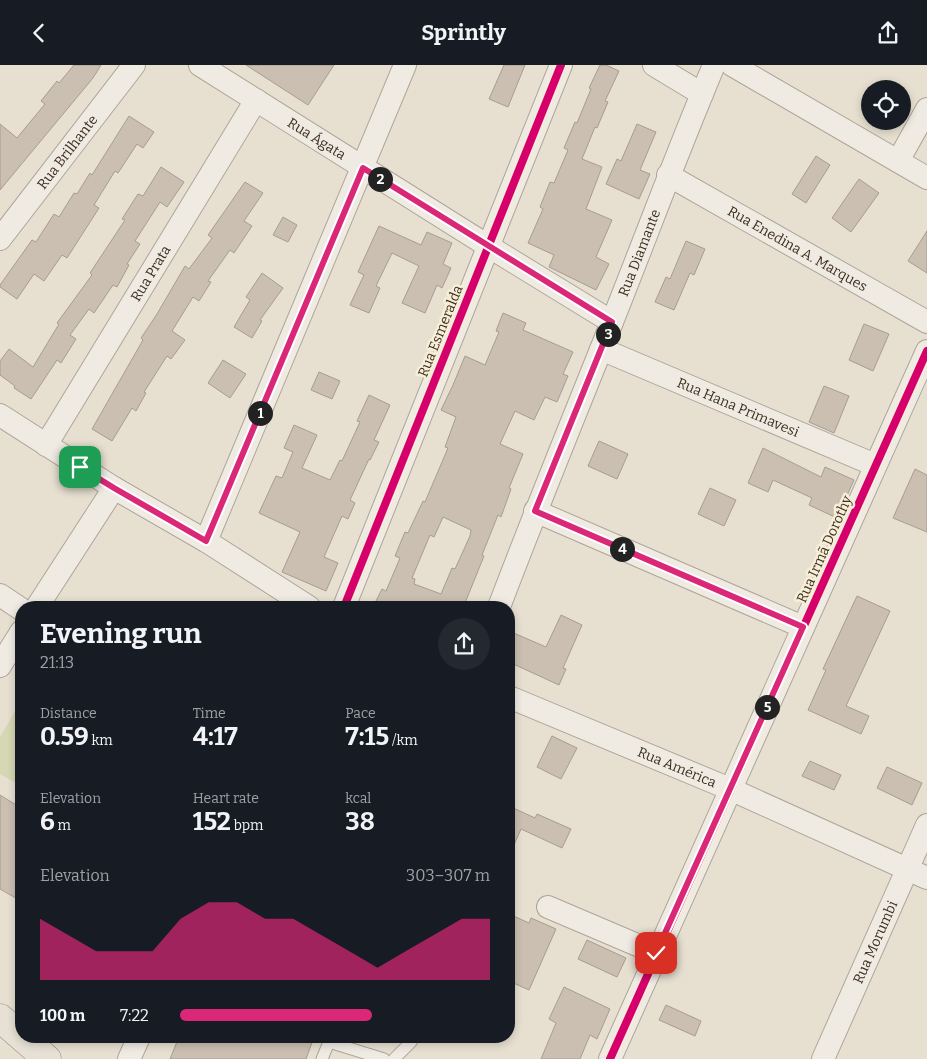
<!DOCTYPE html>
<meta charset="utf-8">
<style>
body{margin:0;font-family:Bitter,serif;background:#242831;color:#f1f3f6;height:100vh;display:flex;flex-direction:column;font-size:19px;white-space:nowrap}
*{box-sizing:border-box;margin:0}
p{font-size:16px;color:#9ea1a6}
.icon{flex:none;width:28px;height:28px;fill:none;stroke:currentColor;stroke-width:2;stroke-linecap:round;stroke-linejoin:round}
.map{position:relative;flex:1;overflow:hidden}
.sheet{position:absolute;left:15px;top:536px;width:500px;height:442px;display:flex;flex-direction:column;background:#171b24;border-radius:20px;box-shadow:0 2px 8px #0003}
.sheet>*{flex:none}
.controls{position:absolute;left:861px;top:15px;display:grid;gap:10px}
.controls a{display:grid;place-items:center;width:50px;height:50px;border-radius:50%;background:#171b24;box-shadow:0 2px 8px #0003;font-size:25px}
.pin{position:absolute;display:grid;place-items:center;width:42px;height:42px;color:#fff;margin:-21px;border-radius:10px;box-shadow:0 2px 8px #0006}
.km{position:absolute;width:25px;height:25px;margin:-12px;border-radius:50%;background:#222;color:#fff;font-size:14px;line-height:25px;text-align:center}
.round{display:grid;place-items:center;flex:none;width:52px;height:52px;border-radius:26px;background:#242831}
.headline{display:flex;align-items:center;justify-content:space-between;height:85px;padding:0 25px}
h1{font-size:28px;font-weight:700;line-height:38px}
.metrics{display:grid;grid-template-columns:repeat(3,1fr);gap:8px;height:85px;padding:5px 25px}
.metrics div{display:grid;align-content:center}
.metrics b{font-size:25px;font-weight:700}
.metrics small{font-size:14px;font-weight:400}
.metrics p{font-size:14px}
.chart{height:140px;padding:10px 25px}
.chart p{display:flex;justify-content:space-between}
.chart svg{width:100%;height:90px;margin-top:5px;fill:#db2777;opacity:.7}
ul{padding:0 25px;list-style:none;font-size:16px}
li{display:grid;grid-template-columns:80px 60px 1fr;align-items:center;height:38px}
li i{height:12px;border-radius:6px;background:#db2777}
header{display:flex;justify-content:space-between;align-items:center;height:65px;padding:0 25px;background:#171b24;font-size:22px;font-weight:700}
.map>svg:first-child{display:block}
.green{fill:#d6d7b3}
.building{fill:#cbbfb2;stroke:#a89c90;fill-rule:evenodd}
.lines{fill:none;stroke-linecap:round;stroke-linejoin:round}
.lane-casing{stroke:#ada599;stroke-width:13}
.street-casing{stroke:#ada599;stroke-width:24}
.primary-casing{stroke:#928b80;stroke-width:29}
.lane{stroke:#efebe3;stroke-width:11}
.street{stroke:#efebe3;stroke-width:22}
.primary{stroke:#e6e1d4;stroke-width:28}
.cycleway-casing{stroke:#f7eed8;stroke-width:11}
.cycleway{stroke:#d6006c;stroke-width:8}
.route-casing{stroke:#fff;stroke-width:10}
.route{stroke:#db2777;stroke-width:6}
.labels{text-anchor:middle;stroke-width:5;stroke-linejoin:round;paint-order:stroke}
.street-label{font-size:14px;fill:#3d2e20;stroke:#f7eed8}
</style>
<header><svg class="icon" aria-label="back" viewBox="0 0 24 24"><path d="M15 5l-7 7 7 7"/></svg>Sprintly<svg class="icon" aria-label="share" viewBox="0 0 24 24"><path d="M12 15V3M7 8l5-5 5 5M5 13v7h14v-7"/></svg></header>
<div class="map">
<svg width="927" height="994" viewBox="0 0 927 994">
<rect width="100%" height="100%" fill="#e7e0d1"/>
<path class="green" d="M 21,636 L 21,721 L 0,709 L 0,672 Z"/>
<g class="building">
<path d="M 74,0 L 101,0 L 93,13 L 0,125 L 0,59 L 17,73 L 45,39 L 41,36 L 57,16 L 59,18 Z"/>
<path d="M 246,0 L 334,0 L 308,40 Z"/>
<path d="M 504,0 L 525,0 L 508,42 L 489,34 Z"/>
<path d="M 600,0 L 606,0 L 619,6 L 605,36 L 608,37 L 597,63 L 595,62 L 582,94 L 602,102 L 586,144 L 612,155 L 596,192 L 609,199 L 596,225 L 549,202 L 554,190 L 528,178 L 543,144 L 540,142 L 550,117 L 554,118 L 568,85 L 564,83 L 575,57 L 577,58 L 591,24 L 589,23 Z"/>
<path d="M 129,51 L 154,67 L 143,83 L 137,79 L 118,108 L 115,106 L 94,140 L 99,143 L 67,193 L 62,190 L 44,216 L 34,209 L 17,234 L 0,222 L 0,220 L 32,175 L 36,177 L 54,149 L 59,152 L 74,128 L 77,129 L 90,108 L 92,110 Z"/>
<path d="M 637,59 L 656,67 L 640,105 L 650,109 L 639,134 L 606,119 L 617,94 L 621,96 Z"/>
<path d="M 816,91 L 830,100 L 806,138 L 792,129 Z"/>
<path d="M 161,102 L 184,117 L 167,142 L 160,137 L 135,176 L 140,179 L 127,199 L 129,200 L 117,222 L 113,220 L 94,248 L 89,244 L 70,270 L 76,274 L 61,298 L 57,295 L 31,334 L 14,323 L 15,321 L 0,310 L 0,296 L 9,284 L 33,302 L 59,259 L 57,258 L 92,210 L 90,208 L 125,155 L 122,154 L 138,129 L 143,131 Z"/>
<path d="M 859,114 L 879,128 L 851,167 L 832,153 Z"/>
<path d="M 245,117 L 263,128 L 244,156 L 252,161 L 234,188 L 230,185 L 208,216 L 211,217 L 199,236 L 193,232 L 172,266 L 185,275 L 171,294 L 167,291 L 144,327 L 146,328 L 136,346 L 132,343 L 112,376 L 92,364 L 143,275 L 141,273 L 157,249 L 185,201 L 189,204 L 212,173 L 208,170 Z"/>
<path d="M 283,152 L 297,160 L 288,177 L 273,170 Z"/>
<path d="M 379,161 L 421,180 L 427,167 L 452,178 L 443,199 L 451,203 L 442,223 L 437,220 L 425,248 L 402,238 L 419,201 L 392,188 L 376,221 L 380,223 L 369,248 L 350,240 L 364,210 L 358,207 Z"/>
<path d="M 927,166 L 927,208 L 908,196 Z"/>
<path d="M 686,176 L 705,184 L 694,210 L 690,208 L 674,245 L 655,237 L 666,212 L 670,214 Z"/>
<path d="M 262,208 L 283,223 L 260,255 L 262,256 L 252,273 L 234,262 L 250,235 L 246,232 Z"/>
<path d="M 503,248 L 526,258 L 523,265 L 573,287 L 563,309 L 568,311 L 557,337 L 545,332 L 534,355 L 515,346 L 500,379 L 523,389 L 509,423 L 511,424 L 501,452 L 498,450 L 482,490 L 484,491 L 465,538 L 473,541 L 473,542 L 373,542 L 382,524 L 386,526 L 400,493 L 395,491 L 405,467 L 408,468 L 423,436 L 425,437 L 448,383 L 445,382 L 456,352 L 441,345 L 453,320 L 465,291 L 485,300 L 499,267 L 496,266 ZM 443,452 L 471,465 L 470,471 L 455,504 L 452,503 L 441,529 L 414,519 L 415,514 L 412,513 L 430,470 L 434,472 Z"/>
<path d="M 864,259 L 889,269 L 873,306 L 849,295 Z"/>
<path d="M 223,295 L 246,309 L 230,333 L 208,318 Z"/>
<path d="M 319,307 L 340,316 L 332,334 L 311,325 Z"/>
<path d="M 824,321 L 849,331 L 834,368 L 809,357 Z"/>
<path d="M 369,330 L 390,340 L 374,375 L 379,377 L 370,395 L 369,394 L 350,435 L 355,438 L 348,454 L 342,451 L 324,492 L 338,498 L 326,526 L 282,507 L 300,467 L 259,448 L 276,411 L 282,413 L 293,387 L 284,383 L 294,360 L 317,370 L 302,403 L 330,415 L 340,395 L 342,396 L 360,357 L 357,356 Z"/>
<path d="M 599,376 L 628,389 L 617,414 L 588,401 Z"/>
<path d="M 763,383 L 821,412 L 825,402 L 854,415 L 837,453 L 809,440 L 812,433 L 773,415 L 768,427 L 748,418 Z"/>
<path d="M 915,404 L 927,410 L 927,467 L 893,453 Z"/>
<path d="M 710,423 L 736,435 L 724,461 L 698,449 Z"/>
<path d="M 857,531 L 890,546 L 846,641 L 869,651 L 861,669 L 808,645 L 826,605 L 823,604 Z"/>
<path d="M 561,550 L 582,560 L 563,603 L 566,604 L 559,620 L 509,597 L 509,566 L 546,582 Z"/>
<path d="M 552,671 L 577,683 L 561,714 L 537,702 Z"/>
<path d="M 810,696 L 841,710 L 834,725 L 802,711 Z"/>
<path d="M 887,702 L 922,718 L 912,740 L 877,723 Z"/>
<path d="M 0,730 L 21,743 L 21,836 L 0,824 Z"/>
<path d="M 509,741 L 535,753 L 537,749 L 571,764 L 562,783 L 521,764 L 509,791 Z"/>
<path d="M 509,849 L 529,858 L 531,853 L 556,864 L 529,925 L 509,916 Z"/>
<path d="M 587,875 L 626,893 L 617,912 L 578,894 Z"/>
<path d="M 564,922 L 610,944 L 597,974 L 590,970 L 580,994 L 541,994 L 556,958 L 549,954 Z"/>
<path d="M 666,940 L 701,956 L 695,971 L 659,955 Z"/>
<path d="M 179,972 L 314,972 L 306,994 L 170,994 Z"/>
</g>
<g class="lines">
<defs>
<g id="lane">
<path d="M 329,977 L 384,994"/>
<path d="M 322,994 L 331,972"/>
<path d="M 394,994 L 411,977 L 414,972"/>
</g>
<g id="street">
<path id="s1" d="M 200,0 L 488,181 L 612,257"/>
<path d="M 654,0 L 702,29"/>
<path d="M 732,0 L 927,113"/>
<path d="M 898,96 L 927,44"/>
<path id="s2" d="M 668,110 L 927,257"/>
<path id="s3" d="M 0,174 L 134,0"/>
<path id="s4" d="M 601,284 L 875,400"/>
<path d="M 0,350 L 114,423 L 206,476 L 309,542"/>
<path id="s5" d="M 46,380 L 256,35"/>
<path d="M 535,446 L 803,562"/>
<path d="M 206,476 L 405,0"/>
<path d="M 0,530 L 21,544"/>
<path d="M 37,542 L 114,423"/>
<path d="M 344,542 L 561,0"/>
<path id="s6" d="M 499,542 C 535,447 574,352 612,257 C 646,172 678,85 714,0"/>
<path d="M 0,601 L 21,567"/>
<path id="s7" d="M 509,632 L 730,724 L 927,813"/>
<path d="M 548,842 L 656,888"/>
<path d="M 129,994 L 139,972"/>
<path d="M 610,994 L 927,286"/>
<path id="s8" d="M 823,994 L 927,760"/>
</g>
<path id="primary" d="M 0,953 L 47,994"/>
</defs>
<use href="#lane" class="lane-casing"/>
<use href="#street" class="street-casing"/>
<use href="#primary" class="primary-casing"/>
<use href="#lane" class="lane"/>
<use href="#street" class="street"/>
<use href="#primary" class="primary"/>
<defs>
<g id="cycleway">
<path d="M 344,542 L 561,0"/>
<path d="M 610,994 L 927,286"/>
</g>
</defs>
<use href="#cycleway" class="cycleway-casing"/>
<use href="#cycleway" class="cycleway"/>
</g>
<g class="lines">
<defs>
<path id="route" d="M 80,402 L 114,423 L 206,476 L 363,103 L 612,257 L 535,446 L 803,562 L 656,888"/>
</defs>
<use href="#route" class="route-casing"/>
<use href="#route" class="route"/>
</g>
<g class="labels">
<g class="street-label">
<text dy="5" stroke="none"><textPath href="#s1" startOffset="138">Rua Ágata</textPath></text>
<text dy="5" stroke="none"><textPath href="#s3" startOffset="110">Rua Brilhante</textPath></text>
<text dy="5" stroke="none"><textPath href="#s2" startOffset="149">Rua Enedina A. Marques</textPath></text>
<text dy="5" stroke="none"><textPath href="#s6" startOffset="381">Rua Diamante</textPath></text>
<text dy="5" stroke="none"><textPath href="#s5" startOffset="201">Rua Prata</textPath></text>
<text transform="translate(440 266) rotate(-68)" y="5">Rua Esmeralda</text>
<text dy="5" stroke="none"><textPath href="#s4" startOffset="149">Rua Hana Primavesi</textPath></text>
<text transform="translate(824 484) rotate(-66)" y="5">Rua Irmã Dorothy</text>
<text dy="5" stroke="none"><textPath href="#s7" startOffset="182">Rua América</textPath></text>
<text dy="5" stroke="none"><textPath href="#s8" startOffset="128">Rua Morumbi</textPath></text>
</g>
</g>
</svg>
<div class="controls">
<a><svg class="icon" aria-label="locate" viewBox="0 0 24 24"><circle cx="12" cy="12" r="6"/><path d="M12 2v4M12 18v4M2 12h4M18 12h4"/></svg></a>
</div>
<div class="pin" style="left:80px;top:402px;background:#1e9e55"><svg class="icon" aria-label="arrive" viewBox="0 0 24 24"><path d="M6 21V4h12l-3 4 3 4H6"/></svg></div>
<div class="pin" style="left:656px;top:888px;background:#d93025"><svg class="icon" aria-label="check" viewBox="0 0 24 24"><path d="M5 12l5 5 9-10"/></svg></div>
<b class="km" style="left:260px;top:348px">1</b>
<b class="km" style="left:380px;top:114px">2</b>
<b class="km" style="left:608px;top:269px">3</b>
<b class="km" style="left:622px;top:484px">4</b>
<b class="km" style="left:767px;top:642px">5</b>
<section class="sheet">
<div class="headline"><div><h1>Evening run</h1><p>21:13</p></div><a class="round"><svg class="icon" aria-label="share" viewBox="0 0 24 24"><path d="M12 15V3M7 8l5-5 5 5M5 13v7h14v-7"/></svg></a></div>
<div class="metrics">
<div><p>Distance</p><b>0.59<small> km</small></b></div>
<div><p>Time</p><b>4:17</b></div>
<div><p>Pace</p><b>7:15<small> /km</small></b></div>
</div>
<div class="metrics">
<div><p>Elevation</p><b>6<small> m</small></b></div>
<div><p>Heart rate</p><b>152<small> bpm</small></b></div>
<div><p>kcal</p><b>38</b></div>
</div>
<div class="chart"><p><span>Elevation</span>303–307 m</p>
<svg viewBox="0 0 160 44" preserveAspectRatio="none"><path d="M0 44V14L10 22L20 30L30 30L40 30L50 14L60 6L70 6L80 14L90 14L100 22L110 30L120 38L130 30L140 22L150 14L160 14V44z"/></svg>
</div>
<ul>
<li><b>100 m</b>7:22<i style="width:62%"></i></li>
</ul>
</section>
</div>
